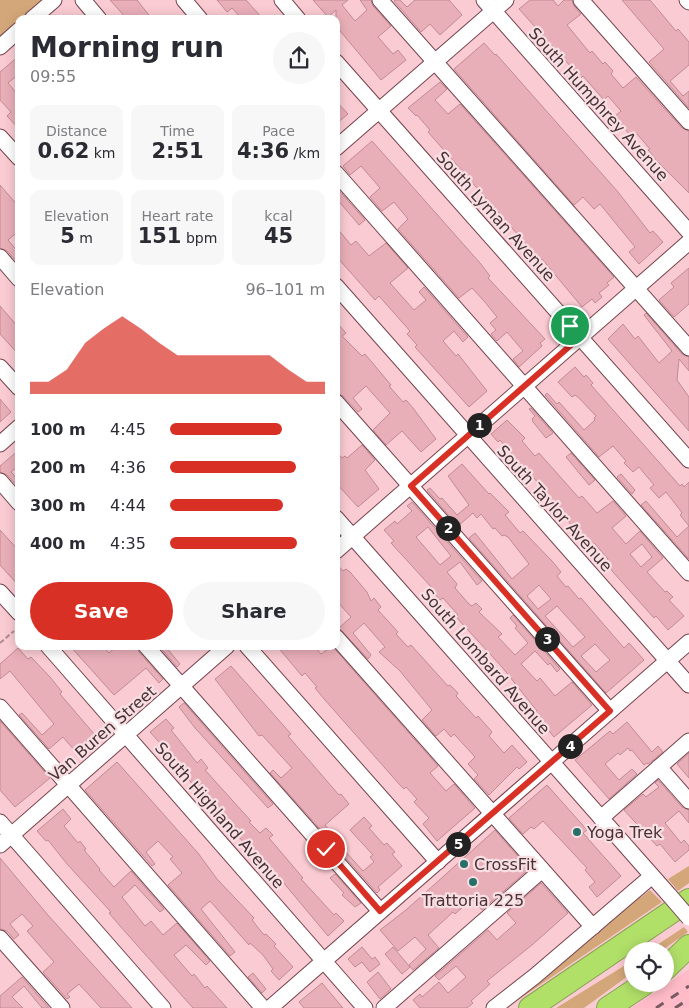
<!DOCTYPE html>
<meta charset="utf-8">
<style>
body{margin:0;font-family:"DejaVu Sans",sans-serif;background:#f7f7f7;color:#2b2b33;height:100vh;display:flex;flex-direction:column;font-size:19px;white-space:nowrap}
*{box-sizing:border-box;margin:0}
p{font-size:16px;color:#7c7c81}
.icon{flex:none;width:28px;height:28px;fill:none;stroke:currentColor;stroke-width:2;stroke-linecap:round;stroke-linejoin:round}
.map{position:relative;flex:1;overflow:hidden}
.panel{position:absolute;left:15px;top:15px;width:325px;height:635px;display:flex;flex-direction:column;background:#fff;border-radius:10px;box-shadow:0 2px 12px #0003}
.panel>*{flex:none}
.fabs{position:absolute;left:624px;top:942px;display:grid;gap:10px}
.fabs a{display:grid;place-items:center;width:50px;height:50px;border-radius:50%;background:#fff;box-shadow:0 2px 12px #0003;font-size:25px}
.pin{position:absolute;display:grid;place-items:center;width:42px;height:42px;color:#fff;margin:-21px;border:2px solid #fff;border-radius:50%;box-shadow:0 1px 5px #0007}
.km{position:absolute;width:25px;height:25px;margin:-12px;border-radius:50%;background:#222;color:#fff;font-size:14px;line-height:25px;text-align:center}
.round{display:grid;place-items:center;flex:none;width:52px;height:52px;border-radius:26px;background:#f7f7f7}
.overview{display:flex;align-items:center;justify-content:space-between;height:85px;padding:0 15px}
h1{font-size:28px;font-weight:800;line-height:38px}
.figures{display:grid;grid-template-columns:repeat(3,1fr);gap:8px;height:85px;padding:5px 15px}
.figures div{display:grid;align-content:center;border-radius:10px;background:#f7f7f7;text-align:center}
.figures b{font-size:21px;font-weight:800}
.figures small{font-size:14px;font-weight:400}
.figures p{font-size:14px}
.chart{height:140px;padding:10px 15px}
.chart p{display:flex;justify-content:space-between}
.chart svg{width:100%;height:90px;margin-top:5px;fill:#d93025;opacity:.7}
.action{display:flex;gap:10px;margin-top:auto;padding:10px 15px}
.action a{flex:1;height:58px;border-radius:30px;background:#d93025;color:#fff;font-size:20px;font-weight:800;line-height:58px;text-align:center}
.action a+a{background:#f7f7f7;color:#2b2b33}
ul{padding:0 15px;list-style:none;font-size:16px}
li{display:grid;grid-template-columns:80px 60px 1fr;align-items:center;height:38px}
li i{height:12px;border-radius:6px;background:#d93025}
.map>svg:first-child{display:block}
.built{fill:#ffbcc8}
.green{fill:#d3a779}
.building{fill:#e9afb9;stroke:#c18a94;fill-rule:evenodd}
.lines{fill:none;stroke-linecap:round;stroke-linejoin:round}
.minor-casing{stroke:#74434d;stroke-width:17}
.highway-casing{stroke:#8ca357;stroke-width:24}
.path{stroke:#ae898f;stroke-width:2;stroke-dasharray:5 2.5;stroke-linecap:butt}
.minor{stroke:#fff;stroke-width:15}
.highway{stroke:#b1e069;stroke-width:22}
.rail{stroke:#795b61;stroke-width:3;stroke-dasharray:9 9;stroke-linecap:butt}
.minor-bridge-casing{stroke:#74434d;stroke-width:17;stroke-linecap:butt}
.minor-bridge{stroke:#fff;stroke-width:15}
.route-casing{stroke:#fff;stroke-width:10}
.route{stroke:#d93025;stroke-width:6}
.poi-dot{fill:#277069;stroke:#f8dfe3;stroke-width:2}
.labels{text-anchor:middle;stroke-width:4.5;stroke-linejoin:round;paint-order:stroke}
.street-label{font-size:16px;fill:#483135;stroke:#f8dfe3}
.poi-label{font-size:16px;fill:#483135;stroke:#f8dfe3;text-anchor:start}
</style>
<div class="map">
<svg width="689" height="1008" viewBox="0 0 689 1008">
<rect width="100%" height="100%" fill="#fbcbd3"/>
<path class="built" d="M 689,969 L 689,1008 L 631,1008 L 663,987 Z"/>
<g class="green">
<path d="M 0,0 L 44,0 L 22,19 L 19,19 L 19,22 L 0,38 Z"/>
<path d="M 689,866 L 689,883 L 678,891 L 668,879 Z"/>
<path d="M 650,890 L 662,902 L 506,1008 L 502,1008 L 638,895 L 641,897 Z"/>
<path d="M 684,927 L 688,932 L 661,951 L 648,951 Z"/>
<path d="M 632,961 L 632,973 L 584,1008 L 556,1008 Z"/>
</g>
<g class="building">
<path d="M 110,0 L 137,0 L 152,19 L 127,19 Z"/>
<path d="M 217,0 L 246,0 L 263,19 L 242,19 L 232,8 L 227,12 Z"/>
<path d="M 313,0 L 348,0 L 342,5 L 355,21 L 367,10 L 360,0 L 371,0 L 373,6 L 391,26 L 378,37 L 393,54 L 398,50 L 406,60 L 381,80 L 336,26 L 336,10 L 328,17 Z"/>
<path d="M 395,0 L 400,0 L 407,7 L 415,0 L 449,0 L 462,15 L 440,35 L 430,24 L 421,32 L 394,1 Z"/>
<path d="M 530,0 L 553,0 L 558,6 L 564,0 L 572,0 L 574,6 L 581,14 L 567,25 L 590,53 L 592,51 L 603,64 L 605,62 L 613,71 L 611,74 L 623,88 L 636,77 L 682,128 L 689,131 L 689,193 L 657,161 L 648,150 L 650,149 L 637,134 L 633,138 L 614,117 L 621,111 L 608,96 L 604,100 L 583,76 L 581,78 L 519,9 Z"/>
<path d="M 622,0 L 650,0 L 676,31 L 678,29 L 689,42 L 689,65 L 670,81 L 683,96 L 689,91 L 689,108 L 649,62 L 664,49 Z"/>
<path d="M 484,43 L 495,55 L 496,54 L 618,192 L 650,233 L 653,231 L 663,242 L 639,264 L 629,252 L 635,247 L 600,204 L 594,209 L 583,197 L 574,205 L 454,69 Z"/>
<path d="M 19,56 L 19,74 L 8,83 L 19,96 L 19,129 L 7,116 L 11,112 L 0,100 L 0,72 Z"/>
<path d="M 440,82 L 447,89 L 435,100 L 448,114 L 460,104 L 614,277 L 607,283 L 609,285 L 599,293 L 602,297 L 595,303 L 592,299 L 582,307 L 542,259 L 540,260 L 428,132 L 430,130 L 417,115 L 416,116 L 408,108 Z"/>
<path d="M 336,101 L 348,114 L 336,124 Z"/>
<path d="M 372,141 L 480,263 L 490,276 L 488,278 L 545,339 L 540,343 L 542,346 L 519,367 L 513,359 L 523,351 L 507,332 L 497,341 L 491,334 L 496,330 L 490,323 L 497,317 L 484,301 L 472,288 L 459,298 L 398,229 L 408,219 L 394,202 L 382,211 L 370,197 L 380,188 L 375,182 L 361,166 L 350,175 L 343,166 Z"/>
<path d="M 0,185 L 19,207 L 19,231 L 8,240 L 19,253 L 19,264 L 7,251 L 0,248 Z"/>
<path d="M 336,187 L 365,220 L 359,225 L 336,198 Z"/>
<path d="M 336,227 L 351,245 L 356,241 L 369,256 L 386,243 L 408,268 L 390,283 L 414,310 L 426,300 L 419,292 L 424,287 L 468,337 L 463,342 L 454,331 L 443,341 L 456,356 L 458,354 L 487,391 L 469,407 L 415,347 L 417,345 L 407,334 L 410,331 L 379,296 L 375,300 L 336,256 Z"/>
<path d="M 689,268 L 689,304 L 674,317 L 659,300 L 674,287 L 671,283 Z"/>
<path d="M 0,306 L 19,328 L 19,355 L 0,334 Z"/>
<path d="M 646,313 L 682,354 L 689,357 L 689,371 L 679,359 L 677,380 L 689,397 L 689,431 L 608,339 L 623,324 L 635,339 L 638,336 L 659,363 L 672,351 L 644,315 Z"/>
<path d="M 336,322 L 346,333 L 342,336 L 362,356 L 365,354 L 391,385 L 389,386 L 403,402 L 406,400 L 413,408 L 436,439 L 421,452 L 402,431 L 386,445 L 373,430 L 390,413 L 366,386 L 353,398 L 362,409 L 358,412 L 343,396 L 336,393 Z"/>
<path d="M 575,367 L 584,377 L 586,375 L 593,383 L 591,385 L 680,486 L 682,484 L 684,487 L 689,482 L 689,526 L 680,515 L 682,513 L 680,510 L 666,492 L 659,498 L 650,488 L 654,485 L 639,467 L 633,472 L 624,463 L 626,461 L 613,446 L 599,457 L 545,395 L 547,393 L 557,404 L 559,402 L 584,430 L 595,420 L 594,418 L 596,416 L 579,398 L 575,395 L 572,397 L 558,382 Z"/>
<path d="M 0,399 L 11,412 L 0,422 Z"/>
<path d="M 531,408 L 553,433 L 546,438 L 533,422 L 532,419 L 535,416 L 529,409 Z"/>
<path d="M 507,420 L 525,438 L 522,441 L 535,456 L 539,453 L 579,498 L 582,496 L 597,513 L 613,501 L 626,516 L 612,528 L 626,544 L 640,531 L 663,558 L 647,572 L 665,592 L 667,591 L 673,597 L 669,600 L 684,616 L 668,630 L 656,616 L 654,618 L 613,572 L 606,563 L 608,559 L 594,543 L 591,546 L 582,535 L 580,536 L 530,473 L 529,474 L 500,440 L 498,442 L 491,434 ZM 642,544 L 652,557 L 641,567 L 630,554 Z"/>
<path d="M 362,445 L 375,460 L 365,470 L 379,489 L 358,507 L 336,483 L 336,451 L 342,458 L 345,456 L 347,458 Z"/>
<path d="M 19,450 L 19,465 L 11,472 L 19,481 L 19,488 L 7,475 L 0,472 L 0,466 Z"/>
<path d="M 571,453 L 595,480 L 589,485 L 566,457 Z"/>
<path d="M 462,464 L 489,494 L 490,493 L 509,512 L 505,515 L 520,533 L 523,531 L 552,561 L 561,572 L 557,576 L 566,587 L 568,586 L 579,599 L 581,598 L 624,648 L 629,643 L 644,660 L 606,693 L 469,538 L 475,533 L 512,579 L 529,564 L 508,537 L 504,535 L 502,536 L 495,528 L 493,529 L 481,514 L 477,518 L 473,513 L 458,526 L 427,490 L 430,488 L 440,499 L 442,498 L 457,515 L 469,505 L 448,476 ZM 539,585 L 551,599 L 538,609 L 527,596 ZM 557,606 L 585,637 L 573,647 L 545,616 ZM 595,644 L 610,660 L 596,672 L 581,656 Z"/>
<path d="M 621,474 L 635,490 L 632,494 L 617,477 Z"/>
<path d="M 646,501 L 677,537 L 689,526 L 689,559 L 641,505 Z"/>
<path d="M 412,502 L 482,581 L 477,585 L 460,562 L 447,572 L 457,584 L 455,588 L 469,604 L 472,606 L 476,603 L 482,609 L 479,612 L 502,634 L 498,637 L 515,655 L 528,643 L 515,628 L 517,626 L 510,618 L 513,615 L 560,669 L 557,672 L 550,663 L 548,665 L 535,651 L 521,664 L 537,681 L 540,678 L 555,696 L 572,682 L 592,705 L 554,737 L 534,713 L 537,711 L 502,667 L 456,617 L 458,615 L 443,598 L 440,600 L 431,590 L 433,589 L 391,543 L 394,541 L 384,530 L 395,521 L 397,524 L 412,511 L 407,506 ZM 428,527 L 451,556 L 440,565 L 416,537 Z"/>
<path d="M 0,530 L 19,551 L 19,586 L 0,565 Z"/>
<path d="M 336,563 L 343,571 L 346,569 L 350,572 L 367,592 L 371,601 L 374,598 L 381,607 L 378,610 L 398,632 L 396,634 L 408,647 L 411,645 L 448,686 L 450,685 L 458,693 L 456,696 L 476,718 L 478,716 L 492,732 L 489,736 L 504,753 L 512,745 L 527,762 L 519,769 L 517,767 L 489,795 L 474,779 L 478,775 L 468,764 L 475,757 L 454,734 L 451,737 L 444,729 L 436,736 L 422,720 L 432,710 L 400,671 L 379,652 L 385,647 L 364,623 L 353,633 L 371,655 L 368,659 L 339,628 L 351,617 L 336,600 Z"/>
<path d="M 70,646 L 103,646 L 109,653 L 117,646 L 137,646 L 139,652 L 163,679 L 159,683 L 146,668 L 114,695 Z"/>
<path d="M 159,646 L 165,646 L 180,664 L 177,667 Z"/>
<path d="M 277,646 L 314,646 L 321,654 L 332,646 L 438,766 L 430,773 L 446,791 L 454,784 L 475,808 L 437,841 L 423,824 L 429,818 L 414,802 L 417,799 L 406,787 L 404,789 L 399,784 L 325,700 L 315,688 L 317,687 L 305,673 L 302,676 Z"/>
<path d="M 18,648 L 28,659 L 31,657 L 50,677 L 62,692 L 60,694 L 95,735 L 75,751 L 63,737 L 49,749 L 19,715 L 22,713 L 42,735 L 54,724 L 10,671 L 0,679 L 0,664 Z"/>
<path d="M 231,666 L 291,734 L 288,736 L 339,795 L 341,794 L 349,804 L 325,825 L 344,850 L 363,871 L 374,862 L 370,857 L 373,855 L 350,830 L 364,817 L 372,826 L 369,828 L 384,845 L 387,843 L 395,852 L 392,854 L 402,866 L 378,887 L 380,890 L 377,893 L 270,773 L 273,770 L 281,778 L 292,768 L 262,735 L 259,736 L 215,679 Z"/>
<path d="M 184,703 L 273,804 L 268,808 L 195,728 L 179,707 Z"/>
<path d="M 166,719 L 174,728 L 171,730 L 187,750 L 197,763 L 201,759 L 208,768 L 205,770 L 251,821 L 249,822 L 260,833 L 266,828 L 273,835 L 269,838 L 303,878 L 301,879 L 334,915 L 336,913 L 344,921 L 328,936 L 277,875 L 275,877 L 266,867 L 268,865 L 256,851 L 253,853 L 246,845 L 237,835 L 240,832 L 230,821 L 227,823 L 166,754 L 168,752 L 150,732 Z"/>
<path d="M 0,721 L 50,778 L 15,807 L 0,790 Z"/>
<path d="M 627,722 L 652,752 L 658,746 L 663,752 L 648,764 L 647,763 L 644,765 L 632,750 L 630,751 L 628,748 L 620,755 L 618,753 L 605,764 L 619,780 L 632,769 L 637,774 L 609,799 L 575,760 L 610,731 L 613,734 Z"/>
<path d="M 689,753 L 689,778 L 677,764 Z"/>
<path d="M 117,762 L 198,853 L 217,879 L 254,918 L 252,920 L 264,935 L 266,934 L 276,944 L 274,946 L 293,967 L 279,980 L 271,971 L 273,969 L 263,955 L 250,943 L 249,945 L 210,901 L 201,909 L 235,952 L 230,956 L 168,885 L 182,873 L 170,859 L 173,857 L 158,841 L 146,852 L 155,864 L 152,866 L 85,790 Z"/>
<path d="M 658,780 L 682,807 L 689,810 L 689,823 L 679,811 L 665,823 L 681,843 L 684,840 L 689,846 L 689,850 L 675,862 L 660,844 L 657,846 L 624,810 L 643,794 L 646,797 L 659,787 L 655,783 Z"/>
<path d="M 547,785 L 587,830 L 583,833 L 621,876 L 597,897 L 589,887 L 595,882 L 585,870 L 587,868 L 543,821 L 534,829 L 531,827 L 523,834 L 509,818 Z"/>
<path d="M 63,809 L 71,819 L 64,826 L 78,843 L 80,841 L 86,849 L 84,850 L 100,869 L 99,870 L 114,887 L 131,871 L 164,909 L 160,912 L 135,885 L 122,897 L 145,926 L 151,921 L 163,935 L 177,923 L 210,961 L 206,965 L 186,945 L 174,955 L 192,976 L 194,974 L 205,988 L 207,986 L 227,1008 L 193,1008 L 120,926 L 109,913 L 111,912 L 67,864 L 48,840 L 46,841 L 37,831 Z"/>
<path d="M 495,830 L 529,869 L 482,910 L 472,899 L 455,914 L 453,912 L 428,935 L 439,948 L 413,970 L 409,965 L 426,949 L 415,937 L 398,951 L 380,930 L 406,910 Z"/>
<path d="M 0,858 L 47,914 L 132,1008 L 101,1008 L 79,984 L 67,994 L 70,997 L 67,999 L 43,972 L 54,962 L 27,931 L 33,926 L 22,914 L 10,924 L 19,935 L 14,939 L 7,931 L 0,929 Z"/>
<path d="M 335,874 L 361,903 L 355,907 L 342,895 L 344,893 L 330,878 Z"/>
<path d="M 541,883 L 568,913 L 532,945 L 487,981 L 490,984 L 471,1001 L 473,1003 L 467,1008 L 420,1008 L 413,1000 L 420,994 L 422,997 L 439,982 L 448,993 L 466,977 L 456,966 L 439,980 L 435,976 L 488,930 L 497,940 L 499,938 L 516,923 L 507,913 Z"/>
<path d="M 362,947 L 372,959 L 375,957 L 380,964 L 370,972 L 362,962 L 355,967 L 348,959 Z"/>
<path d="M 393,947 L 410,967 L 402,974 L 385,954 Z"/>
<path d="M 378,972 L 391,989 L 380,999 L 367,982 Z"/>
<path d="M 253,973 L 266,989 L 262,993 L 248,977 Z"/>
<path d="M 22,977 L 49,1008 L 42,1008 L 24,986 L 12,997 L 23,1008 L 0,1008 L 0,996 Z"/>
<path d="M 322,983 L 343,1008 L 304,1008 L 299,1002 Z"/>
</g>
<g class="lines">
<defs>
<g id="minor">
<path d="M 83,0 L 99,19"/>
<path d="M 184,0 L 200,19"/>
<path d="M 282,0 L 298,19"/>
<path d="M 380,0 L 689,348"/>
<path d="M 484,0 L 689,232"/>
<path d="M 581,0 L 689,122"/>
<path d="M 687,0 L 689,2"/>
<path d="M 32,19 L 54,0"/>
<path d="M 0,47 L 19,30"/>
<path d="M 336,62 L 689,460"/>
<path d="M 0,137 L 19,158"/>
<path d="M 336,148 L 506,0"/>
<path d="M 336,173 L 689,573"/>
<path d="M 0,257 L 19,279"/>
<path d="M 336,286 L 689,685"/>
<path d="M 0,367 L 19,388"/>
<path d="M 336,402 L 610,711"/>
<path d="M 0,444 L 19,427"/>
<path d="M 0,481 L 19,503"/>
<path d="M 336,518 L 670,896"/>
<path d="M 336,551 L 689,242"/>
<path d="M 0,592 L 19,613"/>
<path d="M 336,637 L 593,927"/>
<path d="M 48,646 L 365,1008"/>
<path d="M 146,646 L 380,911"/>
<path d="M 247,646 L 438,862"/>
<path d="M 0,707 L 263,1008"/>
<path d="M 659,767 L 689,801"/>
<path d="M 601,818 L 689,741"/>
<path d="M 0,822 L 163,1008"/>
<path d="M 0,845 L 227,646"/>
<path d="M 0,938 L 62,1008"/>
<path d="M 270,1008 L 689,642"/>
<path d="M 384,1008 L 542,870"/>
<path d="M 494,1008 L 535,976 L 652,876"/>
</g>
<g id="highway">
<path d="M 665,969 L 689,946"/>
<path d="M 530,1008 L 689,900"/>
<path d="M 608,1008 L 644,984"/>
</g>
</defs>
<use href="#minor" class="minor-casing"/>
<use href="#highway" class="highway-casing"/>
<path class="path" d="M 0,643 L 14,631"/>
<use href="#minor" class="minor"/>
<use href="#highway" class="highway"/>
<g class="rail">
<path d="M 656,1008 L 689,986"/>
<path d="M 675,1008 L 689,999"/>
</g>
<defs>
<path id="minor-bridge" d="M 670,896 L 689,918"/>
</defs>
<use href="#minor-bridge" class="minor-bridge-casing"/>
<use href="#minor-bridge" class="minor-bridge"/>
</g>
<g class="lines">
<defs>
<path id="route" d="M 326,849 L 380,911 L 610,711 L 411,486 L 580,337 L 570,326"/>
</defs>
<use href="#route" class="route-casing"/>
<use href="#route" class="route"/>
</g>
<g class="poi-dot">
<circle cx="577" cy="832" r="5"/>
<circle cx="464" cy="864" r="5"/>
<circle cx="473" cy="882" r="5"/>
</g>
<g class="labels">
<g class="street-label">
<text transform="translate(599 104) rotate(48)" y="6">South Humphrey Avenue</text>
<text transform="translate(496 216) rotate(48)" y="6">South Lyman Avenue</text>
<text transform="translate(555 508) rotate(48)" y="6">South Taylor Avenue</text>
<text transform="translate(486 661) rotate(49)" y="6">South Lombard Avenue</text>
<text transform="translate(102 733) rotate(-41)" y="6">Van Buren Street</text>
<text transform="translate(220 815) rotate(49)" y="6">South Highland Avenue</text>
</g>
<g class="poi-label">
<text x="587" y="838">Yoga Trek</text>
<text x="474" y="870">CrossFit</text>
<text x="473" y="906" text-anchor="middle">Trattoria 225</text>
</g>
</g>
</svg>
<div class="fabs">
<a><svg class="icon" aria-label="locate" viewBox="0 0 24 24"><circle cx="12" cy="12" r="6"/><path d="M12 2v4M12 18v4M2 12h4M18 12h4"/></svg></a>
</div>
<div class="pin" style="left:570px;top:326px;background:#1e9e55"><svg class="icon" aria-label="arrive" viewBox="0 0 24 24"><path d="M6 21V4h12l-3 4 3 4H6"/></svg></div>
<div class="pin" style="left:326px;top:849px;background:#d93025"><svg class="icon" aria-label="check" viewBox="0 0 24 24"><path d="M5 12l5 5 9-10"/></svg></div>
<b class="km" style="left:479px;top:425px">1</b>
<b class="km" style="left:448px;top:528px">2</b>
<b class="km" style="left:547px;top:639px">3</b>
<b class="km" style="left:570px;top:746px">4</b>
<b class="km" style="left:458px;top:844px">5</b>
<section class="panel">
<div class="overview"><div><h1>Morning run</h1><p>09:55</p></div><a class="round"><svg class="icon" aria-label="share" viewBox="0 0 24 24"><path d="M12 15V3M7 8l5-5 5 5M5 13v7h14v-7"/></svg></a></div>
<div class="figures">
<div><p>Distance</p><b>0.62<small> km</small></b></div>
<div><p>Time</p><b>2:51</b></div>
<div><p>Pace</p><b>4:36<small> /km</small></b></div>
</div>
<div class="figures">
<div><p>Elevation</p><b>5<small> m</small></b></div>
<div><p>Heart rate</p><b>151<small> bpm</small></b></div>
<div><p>kcal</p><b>45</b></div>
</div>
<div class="chart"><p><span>Elevation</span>96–101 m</p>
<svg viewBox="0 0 160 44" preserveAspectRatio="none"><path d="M0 44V38L10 38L20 32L30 19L40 12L50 6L60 12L70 19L80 25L90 25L100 25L110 25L120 25L130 25L140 32L150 38L160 38V44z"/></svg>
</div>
<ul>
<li><b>100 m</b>4:45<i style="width:72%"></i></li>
<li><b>200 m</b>4:36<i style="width:81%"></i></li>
<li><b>300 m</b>4:44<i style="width:73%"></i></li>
<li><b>400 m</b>4:35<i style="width:82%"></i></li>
</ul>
<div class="action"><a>Save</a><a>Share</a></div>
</section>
</div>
